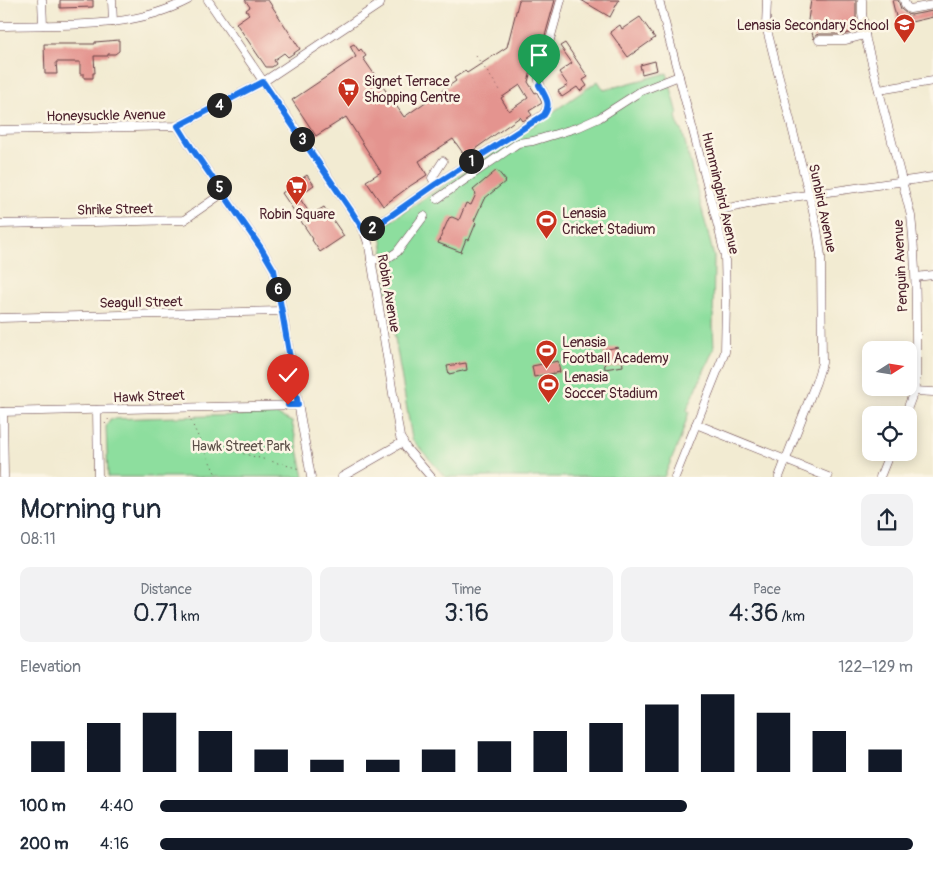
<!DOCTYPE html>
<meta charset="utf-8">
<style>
body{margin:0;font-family:Pangolin,sans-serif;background:#f2f2f3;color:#1f2937;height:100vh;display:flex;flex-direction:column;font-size:19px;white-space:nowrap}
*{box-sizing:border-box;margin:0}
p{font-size:16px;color:#747a83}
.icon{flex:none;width:28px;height:28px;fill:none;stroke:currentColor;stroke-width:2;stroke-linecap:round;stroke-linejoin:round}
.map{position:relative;height:477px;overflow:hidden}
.panel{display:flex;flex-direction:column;background:#fff;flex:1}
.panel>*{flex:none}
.needle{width:32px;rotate:78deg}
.controls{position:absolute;left:862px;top:341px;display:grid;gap:10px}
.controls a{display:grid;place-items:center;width:55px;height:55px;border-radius:10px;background:#fff;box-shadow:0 2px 12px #0003;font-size:25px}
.pin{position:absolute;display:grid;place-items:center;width:42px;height:42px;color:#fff;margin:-51px -21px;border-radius:50% 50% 50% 0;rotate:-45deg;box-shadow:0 0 5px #0007}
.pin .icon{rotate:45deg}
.km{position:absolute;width:25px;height:25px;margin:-12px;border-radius:50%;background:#222;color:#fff;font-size:14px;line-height:25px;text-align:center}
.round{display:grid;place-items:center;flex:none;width:52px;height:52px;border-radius:10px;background:#f2f2f3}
.headline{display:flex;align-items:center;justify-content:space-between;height:85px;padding:0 20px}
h1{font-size:28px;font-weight:600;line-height:38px}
.figures{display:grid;grid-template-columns:repeat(3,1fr);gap:8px;height:85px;padding:5px 20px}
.figures div{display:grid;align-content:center;border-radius:10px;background:#f2f2f3;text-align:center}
.figures b{font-size:25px;font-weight:600}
.figures small{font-size:14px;font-weight:400}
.figures p{font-size:14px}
.chart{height:140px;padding:10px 20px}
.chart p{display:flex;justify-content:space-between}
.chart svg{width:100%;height:90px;margin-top:5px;stroke:#111827;stroke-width:6}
ul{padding:0 20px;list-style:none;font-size:16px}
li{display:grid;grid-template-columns:80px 60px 1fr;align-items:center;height:38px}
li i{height:12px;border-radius:6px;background:#111827}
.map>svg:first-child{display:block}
.green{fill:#8dde9e;stroke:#6c7e64}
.building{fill:#e4948f;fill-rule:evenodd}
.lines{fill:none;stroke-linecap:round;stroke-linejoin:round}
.minor-casing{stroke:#633e44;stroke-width:9}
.path{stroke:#633e44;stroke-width:1;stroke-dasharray:1 4;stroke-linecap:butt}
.minor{stroke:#fff;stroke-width:8}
.route-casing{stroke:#fff;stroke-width:10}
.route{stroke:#1a73e8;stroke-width:6}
.labels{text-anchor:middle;stroke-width:5;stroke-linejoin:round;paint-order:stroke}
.poi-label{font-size:14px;fill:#4a1f2b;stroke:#fcf5e5;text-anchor:start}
.street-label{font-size:14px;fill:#4a1f2b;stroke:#fcf5e5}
.park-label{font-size:14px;fill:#5b4f48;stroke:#fcf5e5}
</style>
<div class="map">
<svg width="933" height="477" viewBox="0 0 933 477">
<rect width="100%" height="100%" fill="#fcf5e5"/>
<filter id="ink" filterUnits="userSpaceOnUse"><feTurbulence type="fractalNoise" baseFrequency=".02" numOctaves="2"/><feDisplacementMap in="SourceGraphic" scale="10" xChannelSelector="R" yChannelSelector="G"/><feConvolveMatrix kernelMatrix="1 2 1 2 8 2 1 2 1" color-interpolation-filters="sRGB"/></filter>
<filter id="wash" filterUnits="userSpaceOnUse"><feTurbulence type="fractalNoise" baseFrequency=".0096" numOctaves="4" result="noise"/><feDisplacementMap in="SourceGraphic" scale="20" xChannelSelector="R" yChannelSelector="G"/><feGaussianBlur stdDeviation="1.12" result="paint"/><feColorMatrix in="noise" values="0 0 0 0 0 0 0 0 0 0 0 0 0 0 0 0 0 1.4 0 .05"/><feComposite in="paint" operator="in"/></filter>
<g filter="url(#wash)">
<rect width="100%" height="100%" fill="#f2ebd2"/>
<g class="green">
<path d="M 667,73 L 678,114 L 676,116 L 679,128 L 682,130 L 714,257 L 713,325 L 714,348 L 687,410 L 689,412 L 680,440 L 664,477 L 445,477 L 412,439 L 385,279 L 389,279 L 386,263 L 388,261 L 387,255 L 384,253 L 380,228 C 453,179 526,131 598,81 L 604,90 Z"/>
<path d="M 276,414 L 292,422 L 304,477 L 108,477 L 106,427 L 110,419 Z"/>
</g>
<g id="blocks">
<g class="building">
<path d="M 60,0 L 93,0 L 93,7 L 60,8 Z"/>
<path d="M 245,0 L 268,0 L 300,49 L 288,57 L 284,53 L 274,60 L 276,64 L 272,67 L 266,67 L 236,23 L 249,14 L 246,10 L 250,7 Z"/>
<path d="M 519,0 L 555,0 L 539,57 L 535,56 L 528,82 L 535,93 L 537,92 L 542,103 L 529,111 L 532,115 L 523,121 L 520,117 L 465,156 L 453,139 L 419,161 L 427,175 L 410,186 L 383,206 L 366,181 L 381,172 L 346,117 L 316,136 L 292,100 L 356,57 L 350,46 L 354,44 L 359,51 L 361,49 L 366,56 L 363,58 L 404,117 L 456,81 L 454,78 L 465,71 L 467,73 L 507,47 ZM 520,85 L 528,98 L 509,111 L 501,98 Z"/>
<path d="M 581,0 L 619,0 L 610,17 Z"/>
<path d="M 811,0 L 856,0 L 856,25 L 857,31 L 845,34 L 819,34 L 816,35 L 814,39 L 808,20 Z"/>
<path d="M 892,0 L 898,0 L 901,9 L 907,14 L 911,15 L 933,11 L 933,17 L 898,25 Z"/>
<path d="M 640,17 L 655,38 L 628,57 L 610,32 L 620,25 L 622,29 Z"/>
<path d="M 119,40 L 119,51 L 115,54 L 108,54 L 108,56 L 94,56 L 95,73 L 93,73 L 93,78 L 84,78 L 84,74 L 80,74 L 80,62 L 56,62 L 57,74 L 45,74 L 44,44 L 95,44 L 95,42 Z"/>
<path d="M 565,43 L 588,77 L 583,80 L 587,86 L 580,91 L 577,87 L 562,97 L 558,91 L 568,85 L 559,72 L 572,63 L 560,46 Z"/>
<path d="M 655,61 L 657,70 L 642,74 L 640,65 Z"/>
<path d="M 497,170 L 506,181 L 484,199 L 474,221 L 476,223 L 469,240 L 466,239 L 461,252 L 438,243 L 449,218 L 452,217 L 459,220 L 466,203 L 471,205 L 476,194 L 473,190 Z"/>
<path d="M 307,175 L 314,185 L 298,196 L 311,215 L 324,207 L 344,236 L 320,252 L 312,240 L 313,239 L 282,193 Z"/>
<path d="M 618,347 L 620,359 L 622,358 L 623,366 L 605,369 L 603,350 Z"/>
<path d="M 558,361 L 560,372 L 534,377 L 532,366 Z"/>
<path d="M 466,363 L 467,370 L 449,374 L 447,366 Z"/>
</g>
</g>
</g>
<g filter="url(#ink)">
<use href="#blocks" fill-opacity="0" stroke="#633e44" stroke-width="1"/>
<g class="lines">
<defs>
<g id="minor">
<path d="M 42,0 L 43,25"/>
<path d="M 112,0 L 113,22"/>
<path d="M 208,0 L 352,212 L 364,231 L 369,246 L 400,437 L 406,448 L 431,477"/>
<path d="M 659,0 L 720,234 L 725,256 L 726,301 L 725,352 L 675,477"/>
<path d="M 767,0 L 766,26 L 809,194 L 817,229 L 821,256 L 822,363 L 816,382 L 779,477"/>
<path d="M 862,0 L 862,13 L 866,40 L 911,216 C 917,270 916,324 916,378 L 914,391 L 905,415"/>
<path d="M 904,0 C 905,5 906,8 910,9 L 933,5"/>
<path d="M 0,26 C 63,24 131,30 188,0"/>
<path d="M 819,40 L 846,40 L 865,35"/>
<path d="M 879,90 L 933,81"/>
<path d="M 178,126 L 193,150 L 261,248 L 274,270 L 282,311 L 311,477"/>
<path d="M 0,130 L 178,126 L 263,82 L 380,4 L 381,0"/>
<path d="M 436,184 L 543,115 C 555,99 539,94 539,79 L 561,0"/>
<path d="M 437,199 L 518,143 L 533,141 L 579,127 L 599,118 L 641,91 L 679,76"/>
<path d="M 714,211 L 758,202 L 933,177"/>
<path d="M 0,224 L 184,220 L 223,193"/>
<path d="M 364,231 L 376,226 L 436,184 L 432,178 L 443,161"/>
<path d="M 371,260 L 388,258 L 397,252 L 424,216"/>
<path d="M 916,277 L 933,275"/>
<path d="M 0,318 L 282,311"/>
<path d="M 914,391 L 933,392"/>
<path d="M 97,410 L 98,477"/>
<path d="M 0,412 L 298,405"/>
<path d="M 3,412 L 4,477"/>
<path d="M 696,424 L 828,477"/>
<path d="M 342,477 L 403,442"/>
<path d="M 880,477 L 890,452"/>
</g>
</defs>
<use href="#minor" class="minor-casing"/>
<g class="path">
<path d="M 476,56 L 500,90"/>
<path d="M 189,417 L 217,477"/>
<path d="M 105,424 L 110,417"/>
<path d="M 200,442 L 300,469"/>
</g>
<use href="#minor" class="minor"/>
</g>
</g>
<g class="lines" filter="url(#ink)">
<defs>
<path id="route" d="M 288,405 L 298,405 L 282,312 L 274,270 L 261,248 L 193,150 L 178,126 L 263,82 L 352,212 L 364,231 L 376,226 L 436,184 L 544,115 C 552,104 545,96 539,85"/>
</defs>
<use href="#route" class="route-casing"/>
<use href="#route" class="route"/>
</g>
<defs>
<symbol id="school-pin" viewBox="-11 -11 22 30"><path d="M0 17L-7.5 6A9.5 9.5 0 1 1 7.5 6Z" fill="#c8321e" stroke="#fcf5e5"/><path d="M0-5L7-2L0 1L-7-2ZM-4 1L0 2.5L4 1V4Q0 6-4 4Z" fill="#fff"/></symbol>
<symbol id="supermarket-pin" viewBox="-11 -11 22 30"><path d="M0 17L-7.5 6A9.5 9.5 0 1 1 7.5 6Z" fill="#c8321e" stroke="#fcf5e5"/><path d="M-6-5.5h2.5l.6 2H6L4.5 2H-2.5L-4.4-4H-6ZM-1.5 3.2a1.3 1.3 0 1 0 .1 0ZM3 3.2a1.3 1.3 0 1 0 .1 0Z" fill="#fff"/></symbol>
<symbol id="stadium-pin" viewBox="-11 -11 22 30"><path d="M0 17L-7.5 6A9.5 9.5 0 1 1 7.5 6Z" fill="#c8321e" stroke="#fcf5e5"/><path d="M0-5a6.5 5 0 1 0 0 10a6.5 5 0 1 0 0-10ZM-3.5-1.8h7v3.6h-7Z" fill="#fff"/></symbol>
</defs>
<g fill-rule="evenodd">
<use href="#school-pin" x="892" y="12" width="25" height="34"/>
<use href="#supermarket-pin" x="336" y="76" width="25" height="34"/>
<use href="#supermarket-pin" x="284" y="174" width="25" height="34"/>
<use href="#stadium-pin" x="534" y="208" width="25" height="34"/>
<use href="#stadium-pin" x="534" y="338" width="25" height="34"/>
<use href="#stadium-pin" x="536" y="372" width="25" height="34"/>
</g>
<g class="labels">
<g class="poi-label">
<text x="889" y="30" text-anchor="end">Lenasia Secondary School</text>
<text x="364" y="86">Signet Terrace<tspan x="364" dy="16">Shopping Centre</tspan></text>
<text x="562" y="218">Lenasia<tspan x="562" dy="16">Cricket Stadium</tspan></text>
<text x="297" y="219" text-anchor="middle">Robin Square</text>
<text x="562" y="347">Lenasia<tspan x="562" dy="16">Football Academy</tspan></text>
<text x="564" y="382">Lenasia<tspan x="564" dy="16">Soccer Stadium</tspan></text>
</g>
<g class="street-label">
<text transform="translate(106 115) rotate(-1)" y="5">Honeysuckle Avenue</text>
<text transform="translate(721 193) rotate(77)" y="5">Hummingbird Avenue</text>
<text transform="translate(823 208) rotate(78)" y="5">Sunbird Avenue</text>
<text transform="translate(115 209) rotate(-1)" y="5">Shrike Street</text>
<text transform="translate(900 266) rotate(-93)" y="5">Penguin Avenue</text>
<text transform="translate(389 293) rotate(80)" y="5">Robin Avenue</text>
<text transform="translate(141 302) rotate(-1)" y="5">Seagull Street</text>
<text transform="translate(149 396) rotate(-2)" y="5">Hawk Street</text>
</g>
<g class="park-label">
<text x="241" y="451">Hawk Street Park</text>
</g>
</g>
</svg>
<div class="controls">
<a><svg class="needle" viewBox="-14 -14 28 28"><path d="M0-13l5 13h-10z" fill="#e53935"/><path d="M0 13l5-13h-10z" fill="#747a83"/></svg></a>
<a><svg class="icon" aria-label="locate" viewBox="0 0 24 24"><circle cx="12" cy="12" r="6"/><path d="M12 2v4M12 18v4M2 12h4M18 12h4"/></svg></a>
</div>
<div class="pin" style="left:539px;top:85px;background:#1e9e55"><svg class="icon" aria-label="arrive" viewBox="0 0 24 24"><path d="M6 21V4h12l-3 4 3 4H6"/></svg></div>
<div class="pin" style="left:288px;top:405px;background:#d93025"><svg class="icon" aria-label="check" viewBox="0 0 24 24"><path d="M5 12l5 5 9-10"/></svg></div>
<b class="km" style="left:471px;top:161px">1</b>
<b class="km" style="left:372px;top:228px">2</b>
<b class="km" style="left:302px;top:139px">3</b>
<b class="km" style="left:219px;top:105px">4</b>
<b class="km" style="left:219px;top:187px">5</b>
<b class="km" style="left:278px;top:289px">6</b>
</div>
<section class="panel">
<div class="headline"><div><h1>Morning run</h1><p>08:11</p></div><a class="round"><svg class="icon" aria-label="share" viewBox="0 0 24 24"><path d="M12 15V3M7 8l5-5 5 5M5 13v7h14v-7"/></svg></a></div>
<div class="figures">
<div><p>Distance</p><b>0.71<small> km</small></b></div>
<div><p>Time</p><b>3:16</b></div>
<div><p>Pace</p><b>4:36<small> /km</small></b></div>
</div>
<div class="chart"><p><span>Elevation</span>122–129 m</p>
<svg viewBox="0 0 160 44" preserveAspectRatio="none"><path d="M5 44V29M15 44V20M25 44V15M35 44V24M45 44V33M55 44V38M65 44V38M75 44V33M85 44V29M95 44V24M105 44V20M115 44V11M125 44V6M135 44V15M145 44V24M155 44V33"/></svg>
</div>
<ul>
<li><b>100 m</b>4:40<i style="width:70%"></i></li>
<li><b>200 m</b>4:16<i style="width:100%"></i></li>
</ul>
</section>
